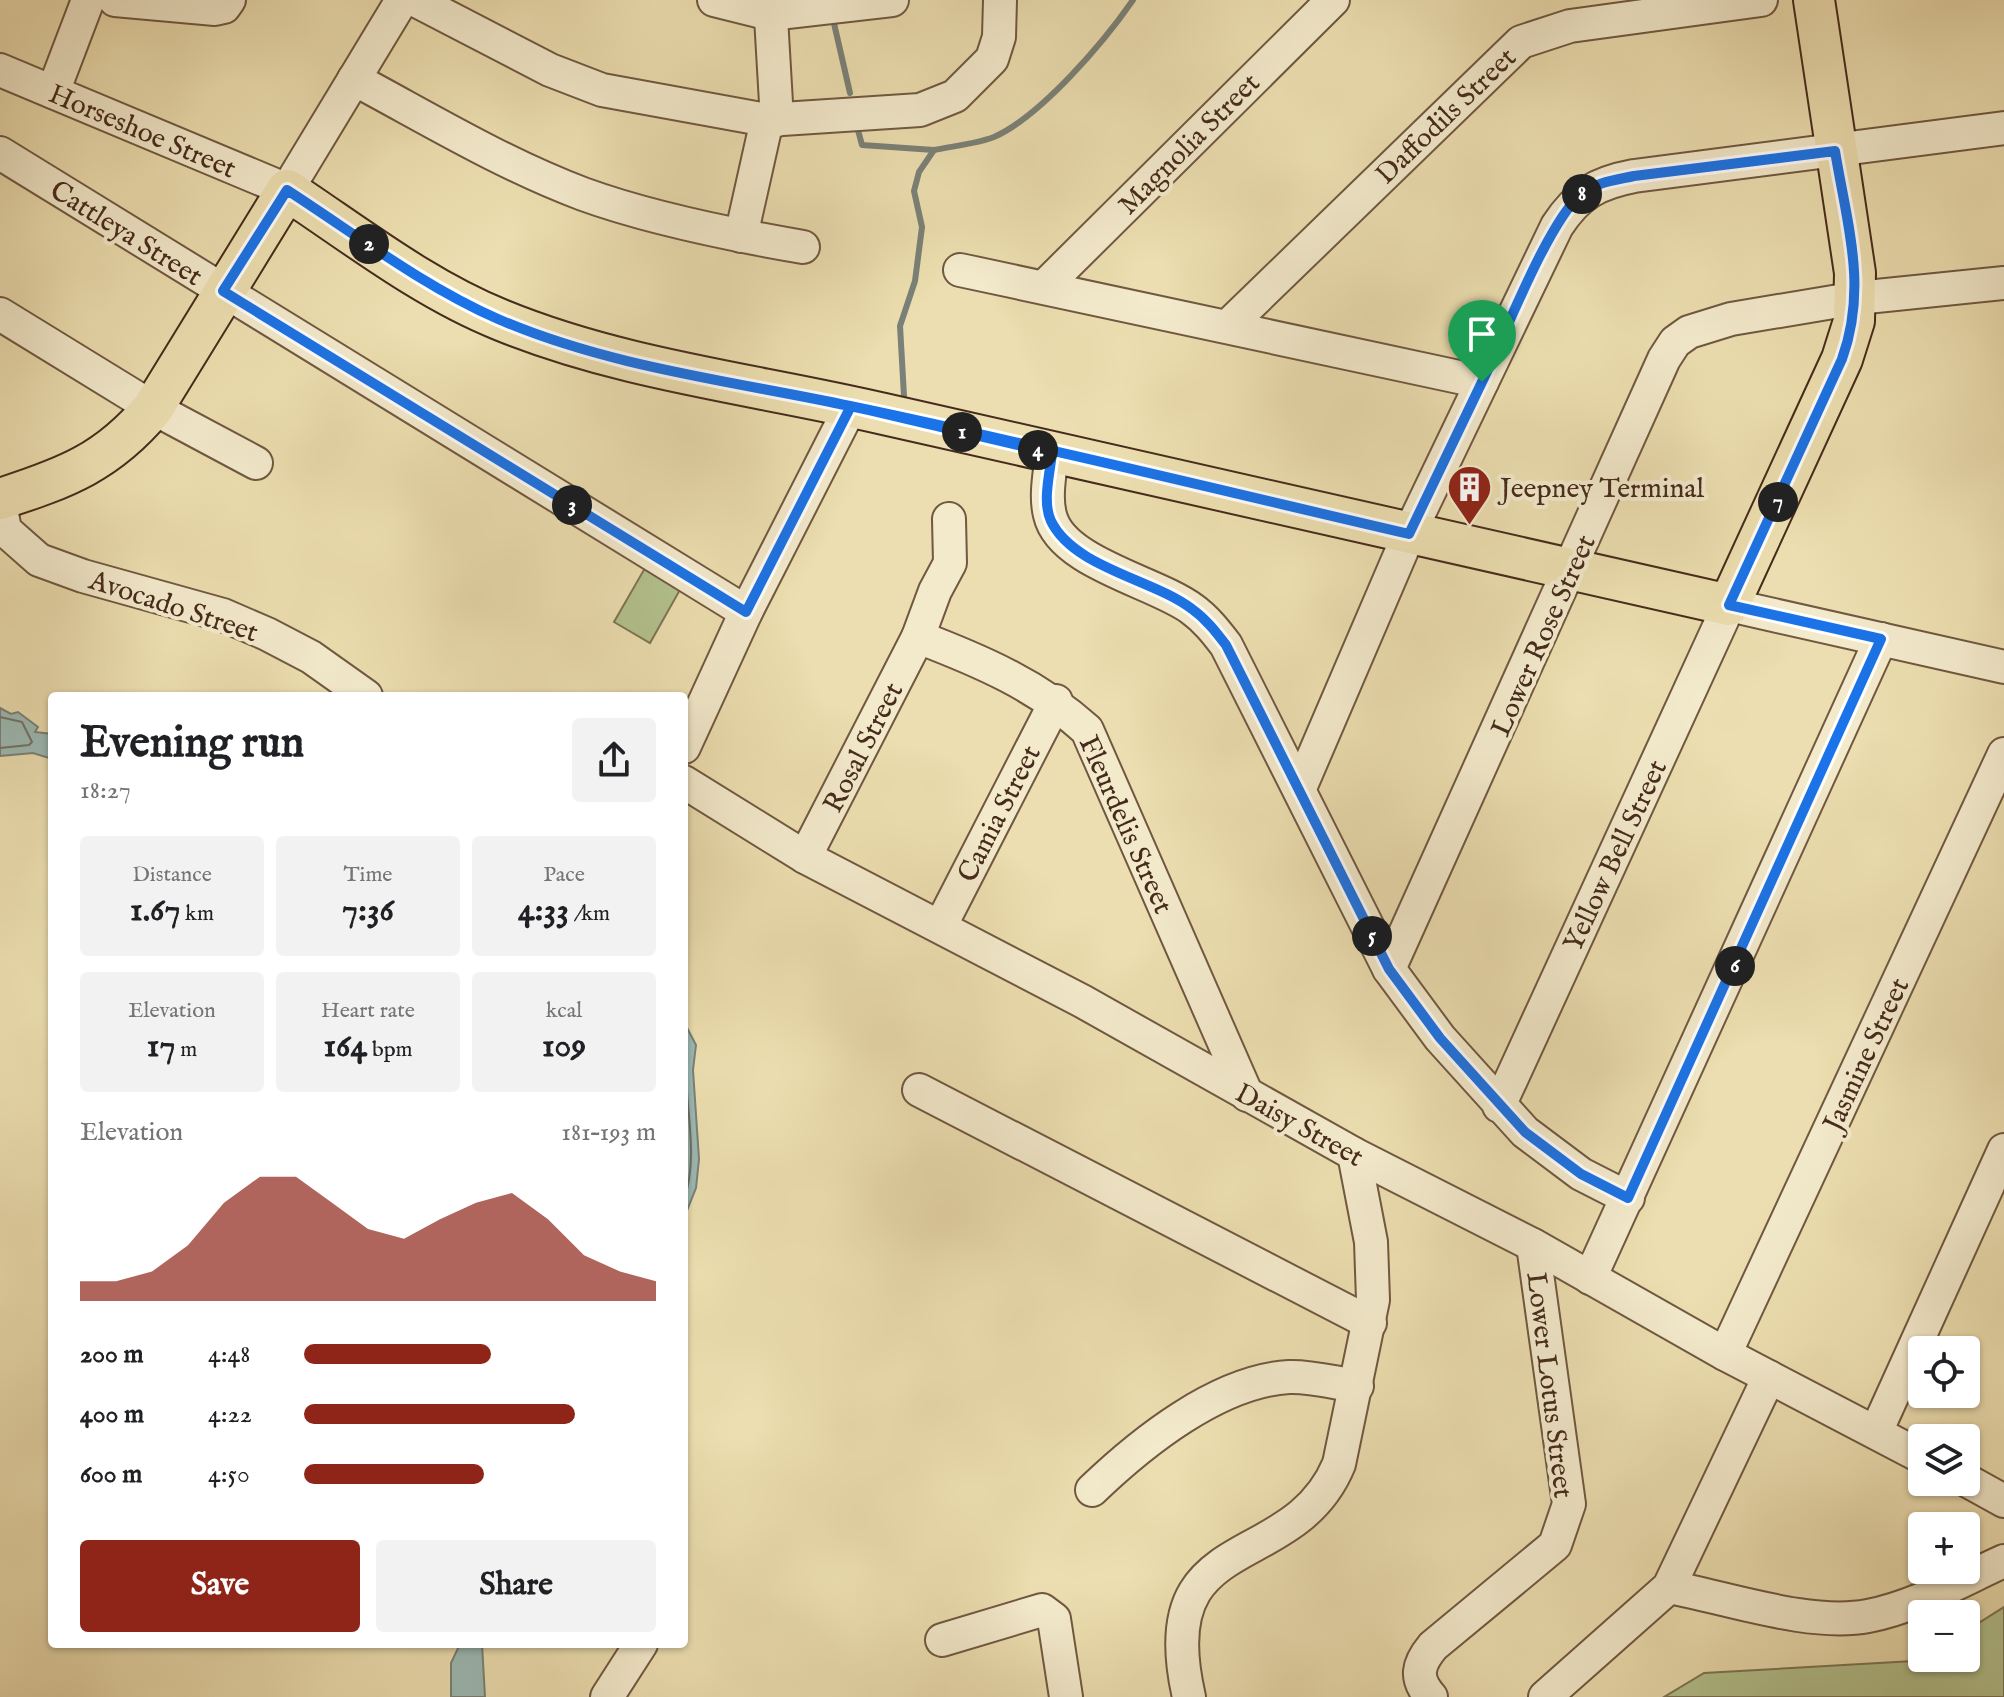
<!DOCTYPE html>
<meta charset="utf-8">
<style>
body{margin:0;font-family:"IM FELL English",serif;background:#f2f2f2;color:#202124;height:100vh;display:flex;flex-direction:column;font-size:30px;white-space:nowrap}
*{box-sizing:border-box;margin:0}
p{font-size:26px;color:#757577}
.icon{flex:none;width:44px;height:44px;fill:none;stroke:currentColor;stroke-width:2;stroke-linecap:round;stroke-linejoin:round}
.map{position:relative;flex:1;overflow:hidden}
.panel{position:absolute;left:48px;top:692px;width:640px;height:956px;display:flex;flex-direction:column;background:#fff;border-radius:8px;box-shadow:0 2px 6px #0004}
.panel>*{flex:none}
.buttons{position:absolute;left:1908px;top:1336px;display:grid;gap:16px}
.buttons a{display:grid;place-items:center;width:72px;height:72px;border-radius:8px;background:#fff;box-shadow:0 2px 6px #0004;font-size:40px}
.pin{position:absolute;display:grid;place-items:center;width:68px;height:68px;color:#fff;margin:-82px -34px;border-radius:50% 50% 50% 0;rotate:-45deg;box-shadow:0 0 8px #0007}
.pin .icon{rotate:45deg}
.km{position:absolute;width:40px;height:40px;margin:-20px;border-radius:50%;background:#222;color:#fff;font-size:22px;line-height:40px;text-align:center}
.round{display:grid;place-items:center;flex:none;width:84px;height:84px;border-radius:8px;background:#f2f2f2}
.summary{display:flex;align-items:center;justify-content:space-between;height:136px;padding:0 32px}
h1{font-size:44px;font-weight:700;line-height:60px}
.stats{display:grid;grid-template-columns:repeat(3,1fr);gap:12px;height:136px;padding:8px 32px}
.stats div{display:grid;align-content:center;border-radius:8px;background:#f2f2f2;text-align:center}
.stats b{font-size:34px;font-weight:700}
.stats small{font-size:22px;font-weight:400}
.stats p{font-size:22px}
.chart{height:224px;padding:16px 32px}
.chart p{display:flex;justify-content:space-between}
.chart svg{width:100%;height:144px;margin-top:8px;fill:#8f2418;opacity:.7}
.action{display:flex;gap:16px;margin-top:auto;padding:16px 32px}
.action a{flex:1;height:92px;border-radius:8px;background:#8f2418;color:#fff;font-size:32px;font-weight:700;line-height:92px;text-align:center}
.action a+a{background:#f2f2f2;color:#202124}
ul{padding:0 32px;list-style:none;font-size:26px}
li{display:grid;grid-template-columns:128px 96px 1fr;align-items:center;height:60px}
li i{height:20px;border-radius:10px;background:#8f2418}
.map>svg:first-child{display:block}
.green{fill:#b3c28e;stroke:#7c7655;stroke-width:2}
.water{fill:#9cbab5;stroke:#7a8178;stroke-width:2}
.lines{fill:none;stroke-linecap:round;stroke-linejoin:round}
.shore{stroke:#717268;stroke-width:2}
.stream{stroke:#7a8178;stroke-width:6}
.minor-casing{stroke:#705841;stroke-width:36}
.major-casing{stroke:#462b1c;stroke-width:44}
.minor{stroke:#f3eacc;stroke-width:32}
.major{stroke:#ecdeb0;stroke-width:40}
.route-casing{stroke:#fff;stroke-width:16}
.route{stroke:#1a73e8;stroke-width:10}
.labels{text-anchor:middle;stroke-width:8;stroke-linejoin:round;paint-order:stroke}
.street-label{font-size:28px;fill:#462b1c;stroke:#f3eacc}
.poi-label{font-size:28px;fill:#462b1c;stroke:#f3eacc;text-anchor:start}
</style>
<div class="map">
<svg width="2004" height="1697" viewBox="0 0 2004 1697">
<rect width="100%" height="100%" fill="#ecdeb0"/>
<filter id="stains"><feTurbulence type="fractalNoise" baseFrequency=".0025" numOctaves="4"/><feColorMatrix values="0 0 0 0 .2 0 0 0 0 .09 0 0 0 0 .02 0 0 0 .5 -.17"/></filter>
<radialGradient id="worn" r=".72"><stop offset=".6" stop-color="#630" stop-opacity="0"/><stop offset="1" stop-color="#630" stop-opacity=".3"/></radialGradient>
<g class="green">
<path d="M 645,568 L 681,588 L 650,643 L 614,622 Z"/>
<path d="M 2004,1607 L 2004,1697 L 1664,1697 L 1704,1673 L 1966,1658 L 1966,1631 Z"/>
</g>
<g class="water">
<path d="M 0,708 L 11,714 L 18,712 L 38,727 L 35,732 L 52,734 L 52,759 L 33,753 L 0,756 Z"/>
<path d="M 684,1022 L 696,1045 L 693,1070 L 699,1159 L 696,1188 L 684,1218 Z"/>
<path d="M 460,1644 L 482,1644 L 485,1697 L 451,1697 L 451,1663 Z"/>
</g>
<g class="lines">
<g class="shore">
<path d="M 0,717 L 22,722 L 32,742 L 29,745 L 0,748"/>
<path d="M 684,1036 C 690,1049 685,1060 686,1073 C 687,1116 698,1159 684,1200"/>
</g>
<g class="stream">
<path d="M 833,19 L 850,93"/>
<path d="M 858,130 L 862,145 L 934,150 L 919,172 L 914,191 L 922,227 L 915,281 L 900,326 L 904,396"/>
<path d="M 934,150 C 953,146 976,144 994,137 C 1041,116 1104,42 1133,0"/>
</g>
<defs>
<g id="minor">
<path d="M 115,0 L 215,9 L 224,7 L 229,0"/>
<path d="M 415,0 L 550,70 L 602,90 L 767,120 L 920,110 L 955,96 L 992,59 L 999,37 L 1000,0"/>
<path d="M 714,0 L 770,14 L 892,0"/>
<path d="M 770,0 L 777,120"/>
<path d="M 0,70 L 287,190 L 402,0"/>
<path d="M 354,79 C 429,119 503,164 583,194 C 649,218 733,235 803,247"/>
<path d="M 53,92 L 88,0"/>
<path d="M 0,153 L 746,612"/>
<path d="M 741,236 L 767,120"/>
<path d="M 960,270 L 1482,382"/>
<path d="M 1044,287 L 1333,0"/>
<path d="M 0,314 L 153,408 L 256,463"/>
<path d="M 1228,326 L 1521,42 L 1570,26 L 1761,0"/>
<path d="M 1052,453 C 1050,473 1045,496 1050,515 C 1061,563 1156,582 1192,609 C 1206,619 1216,632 1226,645 L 1389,969 L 1440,1038 L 1525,1132 L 1581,1174 L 1628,1198"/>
<path d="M 0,503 L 5,530 L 39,560 L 83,576 L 223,615 L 267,634 L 311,657 L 366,696"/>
<path d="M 918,637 C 981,661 1037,685 1087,730 L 1247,1095"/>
<path d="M 684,747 L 746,612 L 851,406"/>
<path d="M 684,782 L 805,857 L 1082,1001 L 1354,1154 L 1533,1245 L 1725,1354 L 1922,1457"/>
<path d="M 1300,788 L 1409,534 L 1557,226 C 1578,194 1597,183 1634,176 L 2004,128"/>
<path d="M 805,857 L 918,637 L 935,591 L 950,563 L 949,519"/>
<path d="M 941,925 L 1056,701"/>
<path d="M 1389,969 L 1664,359 L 1675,342 L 1689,332 L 1731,319 L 1857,298 L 2004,283"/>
<path d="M 919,1090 L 1370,1323"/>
<path d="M 1499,1106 L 1729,605 L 2004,667"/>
<path d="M 1590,1278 L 1881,639"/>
<path d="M 1725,1354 L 2004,754"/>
<path d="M 1876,1432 L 2004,1150"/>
<path d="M 1966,1480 L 2004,1501"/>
<path d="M 1092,1490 C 1141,1443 1218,1381 1289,1377 C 1311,1376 1335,1383 1357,1386"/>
<path d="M 1669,1587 C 1728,1598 1810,1627 1868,1616 C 1915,1607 1960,1581 2004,1561"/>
<path d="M 942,1640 L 1042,1610 L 1054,1619 L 1066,1697"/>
<path d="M 607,1697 L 641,1644"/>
<path d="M 1189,1697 C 1149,1524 1292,1577 1339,1464 L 1373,1300 L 1371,1242 L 1354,1154"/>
<path d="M 1431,1697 C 1414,1678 1418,1664 1433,1646 L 1555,1545 L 1569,1504 L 1533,1245"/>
<path d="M 1545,1697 L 1669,1587 L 1769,1377"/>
</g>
<path id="major" d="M 0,499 C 66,478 108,462 153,408 L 287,190 C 355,235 424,289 501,320 C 623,370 756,384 884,414 C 1165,480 1447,542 1729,605 L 1842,359 L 1854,321 L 1855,273 L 1814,0"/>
</defs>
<use href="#minor" class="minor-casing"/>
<use href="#major" class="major-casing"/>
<use href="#minor" class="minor"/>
<use href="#major" class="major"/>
</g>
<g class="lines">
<defs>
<path id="route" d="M 1482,382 L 1409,534 C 1223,491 1037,445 850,406 C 732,381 609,367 498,319 C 423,286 355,234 287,190 L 223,291 L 746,612 L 851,406 L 1052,453 C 1050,473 1042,502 1051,521 C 1074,568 1153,579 1192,609 C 1206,619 1216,632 1226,645 L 1389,969 L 1440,1038 L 1525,1132 L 1581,1174 L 1628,1198 L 1881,639 L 1729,605 L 1842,359 C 1868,287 1847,224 1835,151 L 1634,176 C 1616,180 1596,182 1581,194 C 1547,224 1504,337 1482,382"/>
</defs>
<use href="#route" class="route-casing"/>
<use href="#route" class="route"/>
</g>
<defs>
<symbol id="building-pin" viewBox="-11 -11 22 30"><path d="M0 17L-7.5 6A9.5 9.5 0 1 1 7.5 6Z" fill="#8f2418" stroke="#f3eacc"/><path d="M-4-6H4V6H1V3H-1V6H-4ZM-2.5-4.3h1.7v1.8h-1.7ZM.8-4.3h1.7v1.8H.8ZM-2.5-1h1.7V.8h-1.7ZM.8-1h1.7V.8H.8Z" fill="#fff"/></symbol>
</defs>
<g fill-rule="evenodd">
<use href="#building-pin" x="1444" y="462" width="51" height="69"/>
</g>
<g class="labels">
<g class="street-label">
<text transform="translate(1445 115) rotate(-44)" y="10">Daffodils Street</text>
<text transform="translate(143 130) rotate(23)" y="10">Horseshoe Street</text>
<text transform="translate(1188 143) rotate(-45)" y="10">Magnolia Street</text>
<text transform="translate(127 232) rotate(32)" y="10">Cattleya Street</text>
<text transform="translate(174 605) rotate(18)" y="10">Avocado Street</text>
<text transform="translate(1542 635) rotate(-66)" y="10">Lower Rose Street</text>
<text transform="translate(862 747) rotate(-63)" y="10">Rosal Street</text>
<text transform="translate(998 813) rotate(-63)" y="10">Camia Street</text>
<text transform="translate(1127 824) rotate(66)" y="10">Fleurdelis Street</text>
<text transform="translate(1614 855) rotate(-65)" y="10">Yellow Bell Street</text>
<text transform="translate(1865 1054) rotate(-65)" y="10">Jasmine Street</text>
<text transform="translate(1300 1124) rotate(29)" y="10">Daisy Street</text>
<text transform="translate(1551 1385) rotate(83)" y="10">Lower Lotus Street</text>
</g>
<g class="poi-label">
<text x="1500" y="497">Jeepney Terminal</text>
</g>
</g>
<rect width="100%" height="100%" filter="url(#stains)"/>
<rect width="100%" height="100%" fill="url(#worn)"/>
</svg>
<div class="buttons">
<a><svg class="icon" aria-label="locate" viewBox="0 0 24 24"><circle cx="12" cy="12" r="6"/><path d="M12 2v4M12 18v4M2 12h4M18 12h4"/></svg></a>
<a><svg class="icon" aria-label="layers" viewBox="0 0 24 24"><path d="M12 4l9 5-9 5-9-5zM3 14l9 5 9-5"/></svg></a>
<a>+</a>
<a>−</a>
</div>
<div class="pin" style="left:1482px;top:382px;background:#1e9e55"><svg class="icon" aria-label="arrive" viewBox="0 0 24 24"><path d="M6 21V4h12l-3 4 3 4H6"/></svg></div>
<b class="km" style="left:962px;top:432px">1</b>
<b class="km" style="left:369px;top:244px">2</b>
<b class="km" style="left:572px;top:505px">3</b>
<b class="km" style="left:1038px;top:450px">4</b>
<b class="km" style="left:1372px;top:936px">5</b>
<b class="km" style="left:1735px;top:966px">6</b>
<b class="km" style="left:1778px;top:502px">7</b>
<b class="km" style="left:1582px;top:194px">8</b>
<section class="panel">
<div class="summary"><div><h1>Evening run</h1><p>18:27</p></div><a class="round"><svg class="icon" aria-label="share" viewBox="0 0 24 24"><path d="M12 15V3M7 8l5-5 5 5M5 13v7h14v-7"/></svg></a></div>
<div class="stats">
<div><p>Distance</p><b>1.67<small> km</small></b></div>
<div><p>Time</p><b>7:36</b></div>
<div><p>Pace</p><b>4:33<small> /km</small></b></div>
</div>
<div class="stats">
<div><p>Elevation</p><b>17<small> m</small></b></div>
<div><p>Heart rate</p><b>164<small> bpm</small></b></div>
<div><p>kcal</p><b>109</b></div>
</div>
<div class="chart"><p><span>Elevation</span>181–193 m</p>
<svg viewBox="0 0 160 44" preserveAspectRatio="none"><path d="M0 44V38L10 38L20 35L30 27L40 14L50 6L60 6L70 14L80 22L90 25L100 19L110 14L120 11L130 19L140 30L150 35L160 38V44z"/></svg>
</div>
<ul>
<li><b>200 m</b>4:48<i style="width:53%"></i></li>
<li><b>400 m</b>4:22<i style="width:77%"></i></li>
<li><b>600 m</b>4:50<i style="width:51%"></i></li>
</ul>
<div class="action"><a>Save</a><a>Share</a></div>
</section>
</div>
